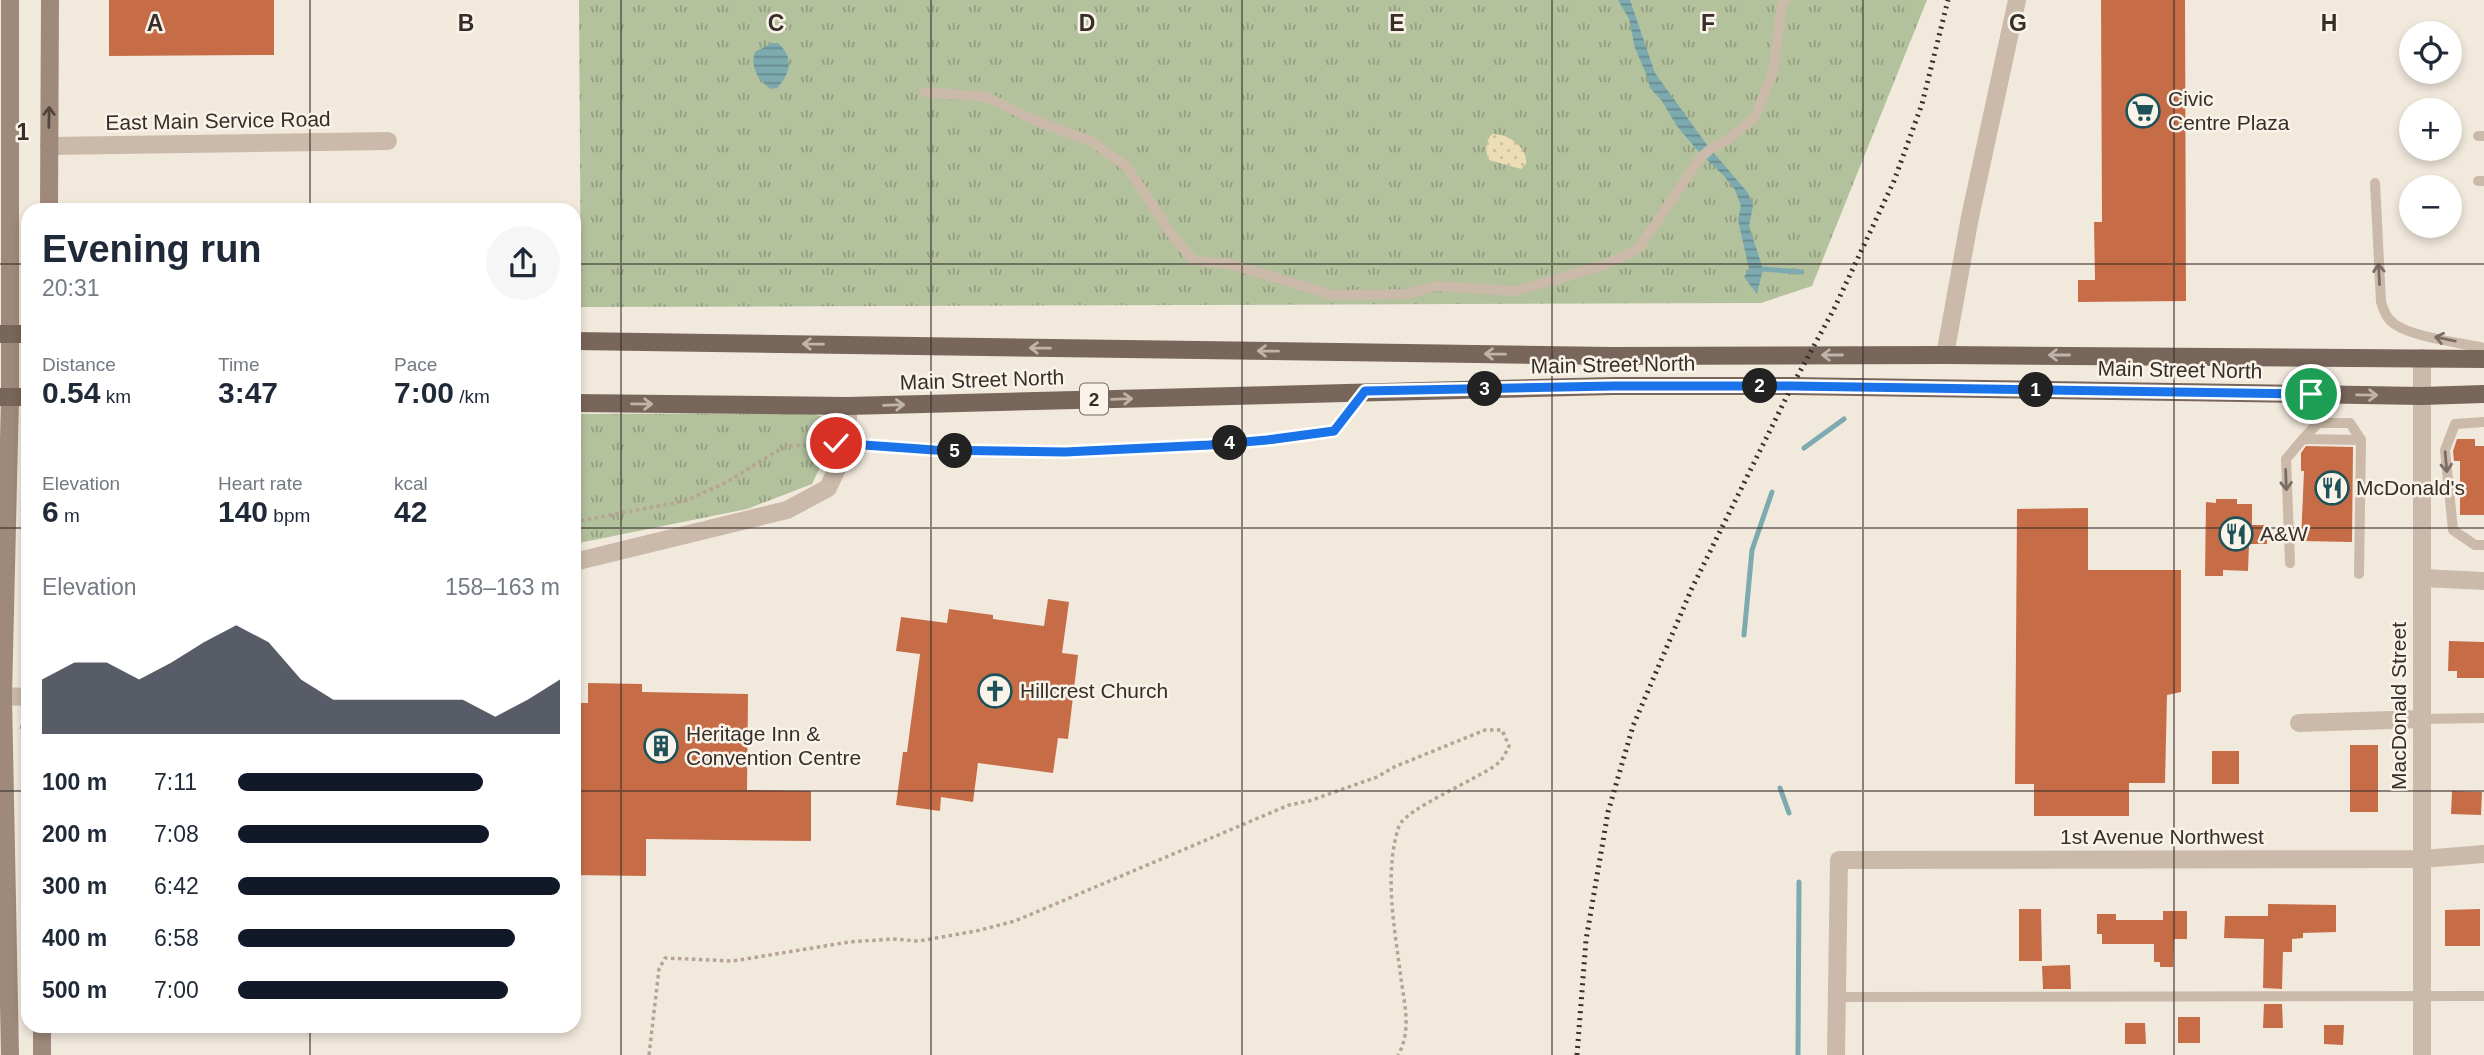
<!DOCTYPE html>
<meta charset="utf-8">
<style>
body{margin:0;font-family:Arial,sans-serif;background:#f6f6f7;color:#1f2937;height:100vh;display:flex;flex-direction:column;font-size:26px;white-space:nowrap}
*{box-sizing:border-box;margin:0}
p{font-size:23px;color:#747a83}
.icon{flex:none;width:38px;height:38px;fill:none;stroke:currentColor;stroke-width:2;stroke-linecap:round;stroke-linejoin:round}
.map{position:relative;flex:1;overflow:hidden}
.panel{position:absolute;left:21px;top:203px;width:560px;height:830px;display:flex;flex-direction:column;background:#fff;border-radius:21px;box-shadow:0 4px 10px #0003}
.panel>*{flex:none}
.tools{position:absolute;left:2399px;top:21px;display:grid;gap:14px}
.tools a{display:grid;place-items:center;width:63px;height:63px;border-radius:50%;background:#fff;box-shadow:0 4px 10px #0003;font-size:35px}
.pin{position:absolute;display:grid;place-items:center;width:60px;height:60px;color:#fff;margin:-30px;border:4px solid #fff;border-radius:50%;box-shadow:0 2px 7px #0007}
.km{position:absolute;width:35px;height:35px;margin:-18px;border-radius:50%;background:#222;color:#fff;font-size:19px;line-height:35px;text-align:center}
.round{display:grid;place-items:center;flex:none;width:74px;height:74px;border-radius:37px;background:#f6f6f7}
.head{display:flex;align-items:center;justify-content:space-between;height:119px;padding:0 21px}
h1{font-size:38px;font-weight:700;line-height:52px}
.stats{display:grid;grid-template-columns:repeat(3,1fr);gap:10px;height:119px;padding:7px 21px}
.stats div{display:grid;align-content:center}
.stats b{font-size:30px;font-weight:700}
.stats small{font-size:19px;font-weight:400}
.stats p{font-size:19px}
.chart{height:196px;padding:14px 21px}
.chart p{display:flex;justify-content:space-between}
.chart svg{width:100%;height:126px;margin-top:7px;fill:#111827;opacity:.7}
ul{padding:0 21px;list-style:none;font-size:23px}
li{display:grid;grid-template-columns:112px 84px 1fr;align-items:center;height:52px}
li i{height:18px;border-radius:9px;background:#111827}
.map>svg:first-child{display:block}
.grass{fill:url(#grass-tufts)}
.sand{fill:url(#sand-dots)}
.water{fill:url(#water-rules)}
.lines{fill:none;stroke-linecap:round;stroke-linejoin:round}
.stream{stroke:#7caaaf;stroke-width:5}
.building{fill:#c66d48}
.path{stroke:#b6a493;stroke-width:3.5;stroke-dasharray:3.5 3.5;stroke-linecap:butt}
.lane{stroke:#cbbaa9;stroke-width:10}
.street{stroke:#cbbaa9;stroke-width:18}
.secondary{stroke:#9e897a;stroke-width:18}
.primary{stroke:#79665a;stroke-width:18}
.rail{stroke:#382e29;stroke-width:5;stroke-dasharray:2 5;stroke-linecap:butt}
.oneway{stroke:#52453d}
.oneway2{stroke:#7a6d63}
.oneway3{stroke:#c0b4a9}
.route-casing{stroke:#fff;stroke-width:14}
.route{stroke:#1a73e8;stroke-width:9}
.grid{fill:none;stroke:#382e29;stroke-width:2;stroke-opacity:0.55}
.labels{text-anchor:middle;stroke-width:5;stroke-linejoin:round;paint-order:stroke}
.shield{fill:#faf3e9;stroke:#726963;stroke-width:2}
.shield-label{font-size:19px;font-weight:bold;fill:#382e29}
.poi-label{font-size:21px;fill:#382e29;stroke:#faf3e9;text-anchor:start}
.street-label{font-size:21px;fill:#382e29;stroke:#faf3e9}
.grid-label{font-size:23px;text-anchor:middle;font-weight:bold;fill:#382e29;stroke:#faf3e9;stroke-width:5;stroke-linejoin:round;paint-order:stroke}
</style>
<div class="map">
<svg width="2484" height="1055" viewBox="0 0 2484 1055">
<defs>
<pattern id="grass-tufts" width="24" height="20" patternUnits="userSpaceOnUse" patternTransform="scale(1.75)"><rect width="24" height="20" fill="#b3c19d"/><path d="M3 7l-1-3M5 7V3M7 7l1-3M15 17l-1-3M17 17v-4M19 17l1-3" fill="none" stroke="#939d80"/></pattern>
<pattern id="sand-dots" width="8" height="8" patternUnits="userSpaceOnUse" patternTransform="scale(1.75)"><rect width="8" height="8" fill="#edddb4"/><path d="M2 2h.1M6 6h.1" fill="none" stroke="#ccbe9b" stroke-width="1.8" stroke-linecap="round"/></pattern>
<pattern id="water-rules" width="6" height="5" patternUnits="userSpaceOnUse" patternTransform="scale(1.75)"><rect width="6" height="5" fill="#7caaaf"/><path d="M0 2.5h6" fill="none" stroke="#678b8e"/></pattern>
</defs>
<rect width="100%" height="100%" fill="#f2e9dd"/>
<g class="grass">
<path d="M 579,0 L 1927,0 L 1812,286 L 1761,303 L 581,307 Z"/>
<path d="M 811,413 L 828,419 L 836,440 L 829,448 L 812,484 L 747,509 L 574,544 L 574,414 Z"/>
</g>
<path class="sand" d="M 1492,134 C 1507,133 1528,147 1526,164 L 1521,169 L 1489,160 C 1485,151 1485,142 1492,134 Z"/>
<g class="water">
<path d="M 1618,0 L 1630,0 L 1655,73 L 1707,145 L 1748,193 L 1753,206 L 1749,226 L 1763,269 L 1757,294 L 1744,277 L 1749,269 L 1738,220 L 1741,206 L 1735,190 L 1724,176 L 1698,151 L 1676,125 L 1662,101 L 1650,88 L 1647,76 L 1635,48 L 1629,19 Z"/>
<path d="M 772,43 L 778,43 C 794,58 791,72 777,88 L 771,89 C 758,81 750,67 755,52 Z"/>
</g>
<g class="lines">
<g class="stream">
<path d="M 1763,269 L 1802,272"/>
<path d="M 1804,448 L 1844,419"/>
<path d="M 1744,635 L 1752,550 L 1772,492"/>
<path d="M 1780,788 L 1789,813"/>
<path d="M 1798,1055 L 1799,882"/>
</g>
</g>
<g class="building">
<path d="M 109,0 L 274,0 L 274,55 L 109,56 Z"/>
<path d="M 2101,0 L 2185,0 L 2186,301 L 2078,302 L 2078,280 L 2095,280 L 2094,222 L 2102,222 Z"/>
<path d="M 2457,439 L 2475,439 L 2475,446 L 2484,446 L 2484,515 L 2460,515 L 2460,461 L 2454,461 L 2453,451 Z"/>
<path d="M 2306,446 L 2353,447 L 2352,542 L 2301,541 L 2304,471 L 2301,471 L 2301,453 Z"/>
<path d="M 2216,499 L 2237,499 L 2237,504 L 2252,504 L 2252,525 L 2267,525 L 2267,544 L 2249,544 L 2248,571 L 2223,570 L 2223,576 L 2205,576 L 2206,502 L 2216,503 Z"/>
<path d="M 2088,508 L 2088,570 L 2181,570 L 2181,692 L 2167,695 L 2165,783 L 2129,783 L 2129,816 L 2034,816 L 2034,784 L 2015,784 L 2017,509 Z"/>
<path d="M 1048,599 L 1069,602 L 1062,653 L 1078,655 L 1068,739 L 1058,738 L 1053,773 L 978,763 L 973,802 L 941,797 L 940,811 L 896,805 L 903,752 L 907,752 L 920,654 L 896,651 L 901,617 L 947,623 L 949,609 L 993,615 L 993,619 L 1044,626 Z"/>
<path d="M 2449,641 L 2484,642 L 2484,678 L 2457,678 L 2457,671 L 2448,671 Z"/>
<path d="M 588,683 L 642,684 L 642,692 L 748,694 L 747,790 L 811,791 L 811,841 L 646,839 L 646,876 L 574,875 L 574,703 L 588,703 Z"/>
<rect x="2350" y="745" width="28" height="67"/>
<rect x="2212" y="751" width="27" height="33"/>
<path d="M 2452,791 L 2482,792 L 2481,815 L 2451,814 Z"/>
<path d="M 2268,904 L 2336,905 L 2336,932 L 2303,933 L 2303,938 L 2292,939 L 2292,952 L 2283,952 L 2282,989 L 2263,988 L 2264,939 L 2224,938 L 2225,916 L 2268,916 Z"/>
<path d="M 2019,909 L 2041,909 L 2042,961 L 2019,961 Z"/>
<path d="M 2480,909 L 2480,946 L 2445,946 L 2445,910 Z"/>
<path d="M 2163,911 L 2187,911 L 2187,939 L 2174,939 L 2173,967 L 2160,967 L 2160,962 L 2154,962 L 2154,944 L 2102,944 L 2102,934 L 2097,934 L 2097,914 L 2116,914 L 2116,920 L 2163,920 Z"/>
<path d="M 2070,965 L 2071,989 L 2043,989 L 2042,966 Z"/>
<path d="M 2264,1004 L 2282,1004 L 2283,1028 L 2263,1028 Z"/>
<rect x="2178" y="1017" width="22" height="26"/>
<path d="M 2125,1023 L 2145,1023 L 2146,1044 L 2125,1044 Z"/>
<path d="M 2324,1025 L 2344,1025 L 2343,1045 L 2324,1044 Z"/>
</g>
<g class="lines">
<g class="path">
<path d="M 865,445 L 934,450 L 1065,452 L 1209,445 L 1267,441 L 1334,431 L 1350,411"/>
<path d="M 574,522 L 685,501 L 727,482 L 777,451 L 791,446 L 829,444"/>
<path d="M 20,727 L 28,728"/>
<path d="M 649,1055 L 659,969 L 665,958 L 733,961 L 849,942 L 892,939 L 919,941 L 976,931 L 1015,921 L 1289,805 L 1309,801 L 1377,777 L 1394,767 L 1485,730 L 1502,730 L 1509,746 C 1506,752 1503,760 1497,764 C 1478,779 1405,809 1399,826 C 1384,871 1394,925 1400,971 C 1403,999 1413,1029 1398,1055"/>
</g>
<g class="lane">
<path d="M 924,92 L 987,97 L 1036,121 L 1091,141 L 1127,167 L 1170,232 L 1193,260 L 1233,265 L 1333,295 L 1406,294 L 1436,286 L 1515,291 L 1605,265 L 1639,248 L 1700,158 L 1713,147 L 1727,140 L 1755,117 L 1773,72 L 1782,4 L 1786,0"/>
<path d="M 2478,136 L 2484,136"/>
<path d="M 2478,181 L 2484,181"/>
<path d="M 2375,183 L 2381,302 C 2384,311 2387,320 2396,325 C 2413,337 2462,343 2484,348"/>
<path d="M 2484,422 L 2455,424 L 2445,450 L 2453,530 L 2475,545 L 2484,545"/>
<path d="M 2303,439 L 2318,423 L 2350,423 L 2361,440"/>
<path d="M 2290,563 L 2286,459 L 2303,439 L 2361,440 L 2359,574"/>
<path d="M 2422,719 L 2484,718"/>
<path d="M 1836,997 L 2484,996"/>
</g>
<g class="street">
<path d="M 49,146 L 388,141"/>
<path d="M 1945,355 L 1970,217 L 2017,0"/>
<path d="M 2422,358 L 2422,1055"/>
<path d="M 574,562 L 787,510 L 828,488 L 848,445 L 848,406"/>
<path d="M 2422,578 L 2484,581"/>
<path d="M 0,696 L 28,697"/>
<path d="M 2299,723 L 2422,719"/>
<path d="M 1836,1055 L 1839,860 L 2422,859 L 2484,854"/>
</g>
<g class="secondary">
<path d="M 10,0 L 10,397 L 3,696 L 10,1055"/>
<path d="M 49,210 L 50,0"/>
<path d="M 42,1026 L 42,1055"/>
</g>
<g class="primary">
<path d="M 0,334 L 28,334"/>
<path d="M 574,341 L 1612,356 L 1945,355 L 2484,359"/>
<path d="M 0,397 L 28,397"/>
<path d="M 574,403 L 848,406 L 1613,386 L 1792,386 L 2422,396 L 2484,394"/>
</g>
<path class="rail" d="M 1577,1055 L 1586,940 L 1608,812 L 1633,726 L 1692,588 L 1792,386 L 1834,309 L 1894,181 L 1922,104 L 1948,0"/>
</g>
<defs><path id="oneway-shaft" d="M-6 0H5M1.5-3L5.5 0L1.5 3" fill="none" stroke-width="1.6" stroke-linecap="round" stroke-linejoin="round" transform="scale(1.75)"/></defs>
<use class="oneway" href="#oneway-shaft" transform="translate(49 117) rotate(-89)"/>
<g class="oneway2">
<use href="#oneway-shaft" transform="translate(2379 274) rotate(-93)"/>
<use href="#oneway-shaft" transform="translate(2445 339) rotate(-168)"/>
<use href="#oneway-shaft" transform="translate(2446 462) rotate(85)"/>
<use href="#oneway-shaft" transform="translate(2286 480) rotate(88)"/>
</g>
<g class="oneway3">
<use href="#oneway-shaft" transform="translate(813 344) rotate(-179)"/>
<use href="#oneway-shaft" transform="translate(1040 348) rotate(-179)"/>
<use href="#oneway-shaft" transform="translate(1268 351) rotate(-179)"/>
<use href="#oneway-shaft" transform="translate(1495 354) rotate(-179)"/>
<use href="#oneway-shaft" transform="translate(1832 355) rotate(180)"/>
<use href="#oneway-shaft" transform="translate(2059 355) rotate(-180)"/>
<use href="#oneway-shaft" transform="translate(2367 395) rotate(1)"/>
<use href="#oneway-shaft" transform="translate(1122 399) rotate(-2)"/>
<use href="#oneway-shaft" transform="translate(642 404) rotate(1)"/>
<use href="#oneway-shaft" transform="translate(894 405) rotate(-2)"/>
</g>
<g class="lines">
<defs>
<path id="route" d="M 836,443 L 934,450 L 1065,452 L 1209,445 L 1267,440 L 1334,431 L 1365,391 L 1613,386 L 1792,386 L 2311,394"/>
</defs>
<use href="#route" class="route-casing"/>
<use href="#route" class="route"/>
</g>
<path class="grid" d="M 310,0 L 310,210M 621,0 L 621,1055M 931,0 L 931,1055M 1242,0 L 1242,1055M 1552,0 L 1552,1055M 1863,0 L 1863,1055M 2174,0 L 2174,1055M 0,264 L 28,264M 574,264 L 2484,264M 0,528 L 28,528M 574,528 L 2484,528M 0,791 L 28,791M 574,791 L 2484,791M 310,1026 L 310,1055"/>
<defs>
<symbol id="supermarket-ring" viewBox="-11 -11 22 22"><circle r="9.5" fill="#faf3e9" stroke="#1e5259" stroke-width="1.5"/><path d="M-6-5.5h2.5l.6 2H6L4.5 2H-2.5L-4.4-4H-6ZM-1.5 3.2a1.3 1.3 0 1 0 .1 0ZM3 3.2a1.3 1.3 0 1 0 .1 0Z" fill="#1e5259"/></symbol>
<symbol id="restaurant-ring" viewBox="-11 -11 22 22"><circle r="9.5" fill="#faf3e9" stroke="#1e5259" stroke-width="1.5"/><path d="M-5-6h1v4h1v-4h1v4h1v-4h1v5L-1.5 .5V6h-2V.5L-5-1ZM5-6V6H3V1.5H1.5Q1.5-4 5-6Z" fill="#1e5259"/></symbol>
<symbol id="church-ring" viewBox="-11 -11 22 22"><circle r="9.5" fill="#faf3e9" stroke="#1e5259" stroke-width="1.5"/><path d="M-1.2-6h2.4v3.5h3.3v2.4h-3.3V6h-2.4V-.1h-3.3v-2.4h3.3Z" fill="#1e5259"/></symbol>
<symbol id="building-ring" viewBox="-11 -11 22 22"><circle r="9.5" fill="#faf3e9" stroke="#1e5259" stroke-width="1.5"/><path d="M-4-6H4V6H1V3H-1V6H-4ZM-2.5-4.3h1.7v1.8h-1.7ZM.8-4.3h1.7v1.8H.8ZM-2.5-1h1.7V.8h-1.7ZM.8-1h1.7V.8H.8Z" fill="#1e5259"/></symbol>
</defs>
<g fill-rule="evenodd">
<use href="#supermarket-ring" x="2124" y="92" width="38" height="38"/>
<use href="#restaurant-ring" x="2313" y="469" width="38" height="38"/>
<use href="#restaurant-ring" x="2217" y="515" width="38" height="38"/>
<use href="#church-ring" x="976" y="672" width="38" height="38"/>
<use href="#building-ring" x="642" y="727" width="38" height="38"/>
</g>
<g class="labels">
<rect class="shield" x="1080" y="383.5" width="28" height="31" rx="5"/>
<g class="shield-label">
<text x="1094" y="406">2</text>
</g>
<g class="poi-label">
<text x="2168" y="106">Civic<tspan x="2168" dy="24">Centre Plaza</tspan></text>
<text x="2356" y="495">McDonald's</text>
<text x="2260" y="541">A&amp;W</text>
<text x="1020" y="698">Hillcrest Church</text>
<text x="686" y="741">Heritage Inn &amp;<tspan x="686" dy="24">Convention Centre</tspan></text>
</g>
<g class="street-label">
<text transform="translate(218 121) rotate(-1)" y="7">East Main Service Road</text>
<text transform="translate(1613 365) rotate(-1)" y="7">Main Street North</text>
<text transform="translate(2180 370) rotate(1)" y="7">Main Street North</text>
<text transform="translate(982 380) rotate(-2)" y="7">Main Street North</text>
<text transform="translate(2399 706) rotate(-90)" y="7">MacDonald Street</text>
<text x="2162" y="844">1st Avenue Northwest</text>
</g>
</g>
<g class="grid-label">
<text x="155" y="31">A</text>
<text x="466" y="31">B</text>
<text x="776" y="31">C</text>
<text x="1087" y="31">D</text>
<text x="1397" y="31">E</text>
<text x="1708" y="31">F</text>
<text x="2018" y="31">G</text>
<text x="2329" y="31">H</text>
<text x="23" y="140">1</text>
</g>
</svg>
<div class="tools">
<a><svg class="icon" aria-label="locate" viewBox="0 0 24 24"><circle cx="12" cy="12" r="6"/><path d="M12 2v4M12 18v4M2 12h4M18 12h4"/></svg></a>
<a>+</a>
<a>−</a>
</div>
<div class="pin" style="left:2311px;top:394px;background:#1e9e55"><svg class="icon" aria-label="arrive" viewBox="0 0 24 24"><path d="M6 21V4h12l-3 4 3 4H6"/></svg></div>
<div class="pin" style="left:836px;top:443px;background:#d93025"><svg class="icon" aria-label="check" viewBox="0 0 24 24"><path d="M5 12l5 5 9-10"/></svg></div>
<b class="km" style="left:2036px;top:390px">1</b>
<b class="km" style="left:1760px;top:386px">2</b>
<b class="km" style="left:1485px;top:389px">3</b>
<b class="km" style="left:1230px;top:443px">4</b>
<b class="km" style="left:955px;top:451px">5</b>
<section class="panel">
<div class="head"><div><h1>Evening run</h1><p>20:31</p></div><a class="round"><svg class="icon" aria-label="share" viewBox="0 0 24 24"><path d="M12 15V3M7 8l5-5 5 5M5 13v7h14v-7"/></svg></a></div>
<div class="stats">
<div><p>Distance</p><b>0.54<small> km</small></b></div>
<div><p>Time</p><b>3:47</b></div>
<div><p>Pace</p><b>7:00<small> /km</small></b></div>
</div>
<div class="stats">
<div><p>Elevation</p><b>6<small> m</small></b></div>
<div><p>Heart rate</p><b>140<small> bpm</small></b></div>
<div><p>kcal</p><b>42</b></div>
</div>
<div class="chart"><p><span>Elevation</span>158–163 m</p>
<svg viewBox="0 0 160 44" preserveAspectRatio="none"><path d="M0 44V25L10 19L20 19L30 25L40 19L50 12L60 6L70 12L80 25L90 32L100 32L110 32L120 32L130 32L140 38L150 32L160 25V44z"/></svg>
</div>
<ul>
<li><b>100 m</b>7:11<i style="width:76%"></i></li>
<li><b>200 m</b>7:08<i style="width:78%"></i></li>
<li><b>300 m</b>6:42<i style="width:100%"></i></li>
<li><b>400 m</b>6:58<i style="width:86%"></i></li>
<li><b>500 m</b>7:00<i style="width:84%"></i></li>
</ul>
</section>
</div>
